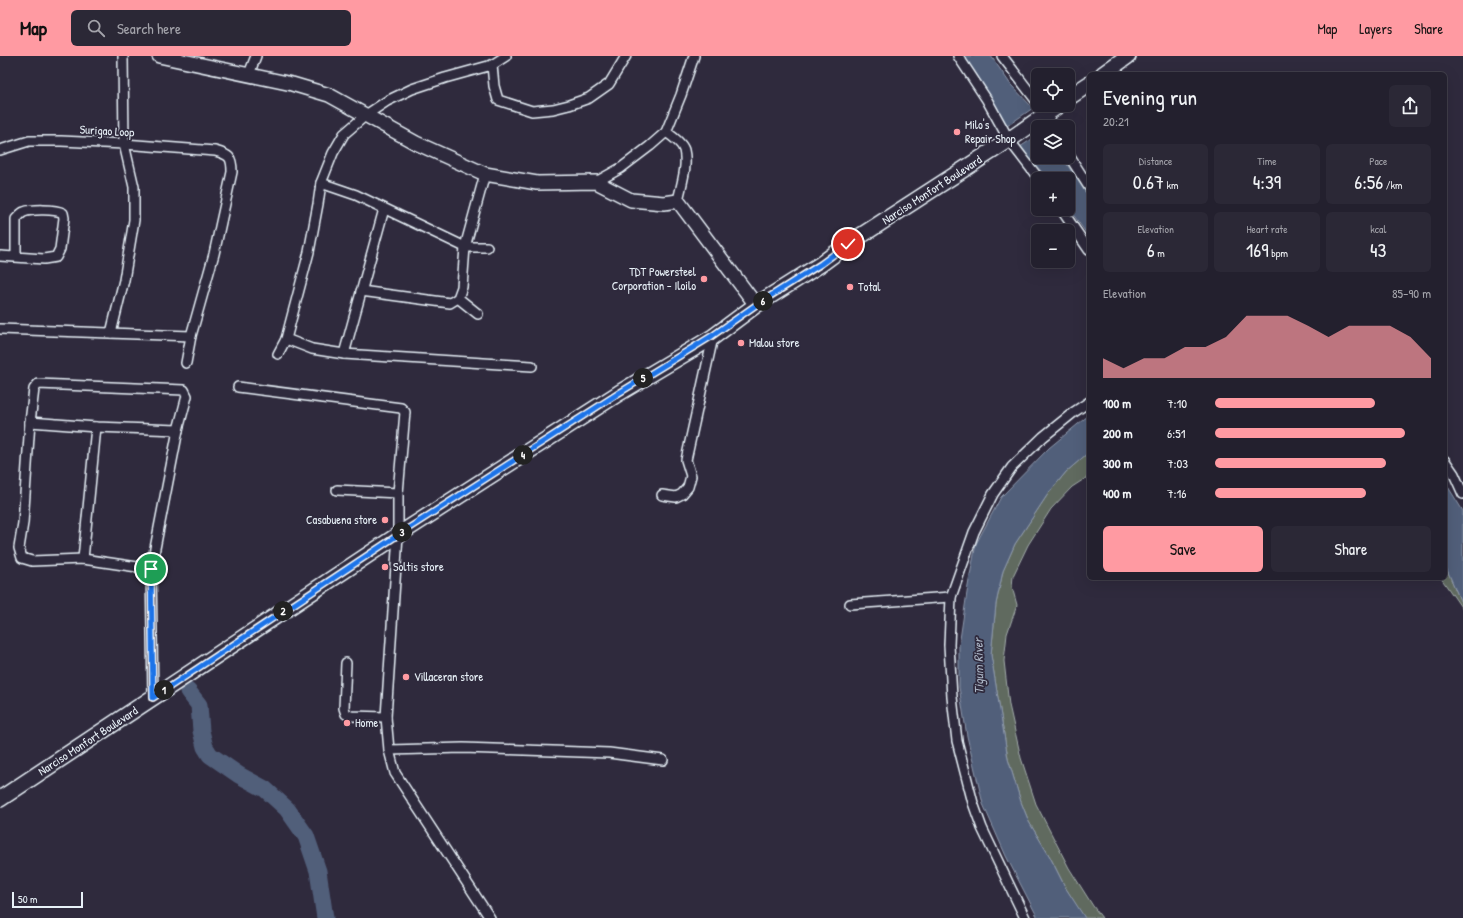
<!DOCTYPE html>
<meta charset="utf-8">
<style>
body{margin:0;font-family:"Patrick Hand",sans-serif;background:#2b2836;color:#f1f3f6;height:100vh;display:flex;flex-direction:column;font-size:15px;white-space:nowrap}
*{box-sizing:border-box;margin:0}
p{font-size:13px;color:#a3a3aa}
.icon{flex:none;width:22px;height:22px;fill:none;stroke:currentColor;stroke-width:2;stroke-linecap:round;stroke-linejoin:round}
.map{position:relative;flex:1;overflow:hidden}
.details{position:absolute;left:1087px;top:16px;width:360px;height:508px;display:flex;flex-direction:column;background:#23202e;border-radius:6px;box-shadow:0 4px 16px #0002,0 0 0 1px #403e4a}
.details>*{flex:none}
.buttons{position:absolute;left:1031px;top:12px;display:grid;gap:8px}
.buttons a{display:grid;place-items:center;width:44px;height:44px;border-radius:6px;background:#23202e;box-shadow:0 4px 16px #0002,0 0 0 1px #403e4a;font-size:20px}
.scale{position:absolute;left:12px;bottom:10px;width:71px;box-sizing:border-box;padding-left:4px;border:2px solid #e8f1f8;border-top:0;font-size:11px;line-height:14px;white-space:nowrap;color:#e8f1f8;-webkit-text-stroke:3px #2f2a3d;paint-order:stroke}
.pin{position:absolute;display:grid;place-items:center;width:34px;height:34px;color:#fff;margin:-17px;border:2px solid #fff;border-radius:50%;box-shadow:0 1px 4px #0007}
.km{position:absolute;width:20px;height:20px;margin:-10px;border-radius:50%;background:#222;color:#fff;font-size:11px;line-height:20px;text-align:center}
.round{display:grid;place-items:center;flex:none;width:42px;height:42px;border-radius:6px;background:#2b2836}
.overview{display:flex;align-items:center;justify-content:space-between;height:68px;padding:0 16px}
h1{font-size:22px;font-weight:600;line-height:30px}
.figures{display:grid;grid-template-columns:repeat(3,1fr);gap:6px;height:68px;padding:4px 16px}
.figures div{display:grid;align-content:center;border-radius:6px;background:#2b2836;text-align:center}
.figures b{font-size:20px;font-weight:600}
.figures small{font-size:11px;font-weight:400}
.figures p{font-size:11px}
.chart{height:112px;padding:8px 16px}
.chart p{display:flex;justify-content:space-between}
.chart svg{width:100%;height:72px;margin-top:4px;fill:#ff9aa2;opacity:.7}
.cta{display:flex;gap:8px;margin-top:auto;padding:8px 16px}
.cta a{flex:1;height:46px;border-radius:6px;background:#ff9aa2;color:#111;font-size:16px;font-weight:600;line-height:46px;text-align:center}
.cta a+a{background:#2b2836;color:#f1f3f6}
ul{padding:0 16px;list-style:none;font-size:13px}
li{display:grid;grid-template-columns:64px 48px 1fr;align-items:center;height:30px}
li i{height:10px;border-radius:5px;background:#ff9aa2}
header{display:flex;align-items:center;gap:24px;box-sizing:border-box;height:56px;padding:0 20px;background:#ff9aa2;color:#111}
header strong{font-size:19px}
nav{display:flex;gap:22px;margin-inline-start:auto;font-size:14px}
.search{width:280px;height:36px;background:#2b2836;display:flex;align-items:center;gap:10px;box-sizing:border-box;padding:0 14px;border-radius:6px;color:#a3a3aa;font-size:15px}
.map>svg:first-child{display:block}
.green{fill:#606a5f;stroke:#a4aeac}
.water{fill:#515e7a;stroke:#8d99ac}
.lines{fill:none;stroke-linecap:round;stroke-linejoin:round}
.river{stroke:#515e7a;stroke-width:17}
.street-casing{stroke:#e8f1f8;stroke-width:12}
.secondary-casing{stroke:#e8f1f8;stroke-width:16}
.primary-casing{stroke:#e8f1f8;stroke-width:18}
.street{stroke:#2f2a3d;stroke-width:9}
.secondary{stroke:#2f2a3d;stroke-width:13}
.primary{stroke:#2f2a3d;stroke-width:15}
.route-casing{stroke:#fff;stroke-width:8}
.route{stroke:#1a73e8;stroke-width:5}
.poi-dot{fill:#ff9aa2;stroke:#2f2a3d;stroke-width:1.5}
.labels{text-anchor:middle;stroke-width:3.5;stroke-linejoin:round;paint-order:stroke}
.poi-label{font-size:12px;fill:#e8f1f8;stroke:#2f2a3d;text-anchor:start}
.street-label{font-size:12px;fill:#e8f1f8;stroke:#2f2a3d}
.water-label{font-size:13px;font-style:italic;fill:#acb6c6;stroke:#2f2a3d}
</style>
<header>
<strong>Map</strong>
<div class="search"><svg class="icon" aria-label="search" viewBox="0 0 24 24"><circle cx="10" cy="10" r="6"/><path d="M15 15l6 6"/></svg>Search here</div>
<nav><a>Map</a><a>Layers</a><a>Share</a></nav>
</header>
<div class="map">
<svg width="1463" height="862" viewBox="0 0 1463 862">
<rect width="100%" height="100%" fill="#2f2a3d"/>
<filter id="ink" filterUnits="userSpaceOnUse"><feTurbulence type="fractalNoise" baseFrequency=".025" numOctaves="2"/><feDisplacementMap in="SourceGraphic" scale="8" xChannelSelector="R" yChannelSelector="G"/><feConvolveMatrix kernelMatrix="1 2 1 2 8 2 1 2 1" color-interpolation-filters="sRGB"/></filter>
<g filter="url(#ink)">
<g class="green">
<path d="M 1089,396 L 1089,420 L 1072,431 L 1051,453 L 1028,489 L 1013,520 L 1012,531 L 1017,549 L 1007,578 L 1004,605 L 1009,649 L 1021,702 L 1036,748 L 1069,812 L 1093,850 L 1102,862 L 1085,862 L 1083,860 L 1065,831 L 1050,801 L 1029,766 L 1021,746 L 1008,703 L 991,599 L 996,548 L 1003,515 L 1015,488 L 1048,438 L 1066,416 Z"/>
<path d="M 1445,509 L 1463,551 L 1463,554 L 1441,522 L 1445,522 Z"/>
</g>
<g class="water">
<path d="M 963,0 L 991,0 L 1011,29 L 1033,52 L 1007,70 L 999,59 L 994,45 Z"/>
<path d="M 1038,79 L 1038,101 L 1062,101 L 1089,141 L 1089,181 L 1068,151 L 1068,123 L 1048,123 L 1020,91 Z"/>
<path d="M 1089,359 L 1089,396 L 1066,416 L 1048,438 L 1015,488 L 1003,515 L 996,548 L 991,599 L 1008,703 L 1021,746 L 1029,766 L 1050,801 L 1065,831 L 1085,862 L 1038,862 L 1006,800 L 983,748 L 967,680 L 959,631 L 959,590 L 968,530 L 976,488 L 1001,441 L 1049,392 Z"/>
<path d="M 1445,426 L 1463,455 L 1463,551 L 1445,509 Z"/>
</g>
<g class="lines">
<path class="river" d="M 188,635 L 199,649 L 201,675 L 205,691 L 210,699 L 239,719 L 265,733 L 287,753 L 306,780 L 318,815 L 325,862"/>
<defs>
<g id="street">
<path d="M 958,0 L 987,44 L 1009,84 L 1039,123"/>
<path d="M 1002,0 L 1038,47"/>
<path d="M 492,9 L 494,30 L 498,44 L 532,55 L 553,53 L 569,49 L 589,42 L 609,28 L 626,0"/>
<path d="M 249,18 L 256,0"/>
<path d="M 1045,55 L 1054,71"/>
<path d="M 666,76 C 672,80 682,87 684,94 C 688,111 681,129 678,145"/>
<path d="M 0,94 L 29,85 L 61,85 L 124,88 L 215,95 C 229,99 232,100 232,116 L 214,198 L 191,280 L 186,307"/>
<path d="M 1068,98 L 1089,131"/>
<path d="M 596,126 L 621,112 L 650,90 L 666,76 L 681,39 L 694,0"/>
<path d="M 321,127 L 356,139 L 465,191 L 487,191"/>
<path d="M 1061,153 L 1089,194"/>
<path d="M 0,200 L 44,203 L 56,201 L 60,193 L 64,162 L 63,157 C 55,153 32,153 24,156 C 21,157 19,160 16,163 L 16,201"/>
<path d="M 361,235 L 450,247 L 458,242 L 462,231 L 465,191 L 485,118"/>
<path d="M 458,242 L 478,258"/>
<path d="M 0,273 L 191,280"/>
<path d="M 111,277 L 124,224 L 134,164 L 134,131 L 124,88 L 123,0"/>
<path d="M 286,283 L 312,293 L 344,298 L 532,310"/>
<path d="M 278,298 L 286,283 L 309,196 L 318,148 L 321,127 L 333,97 L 344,78 L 366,59 L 387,45 L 412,33 L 445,22 L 492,9 L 506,0"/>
<path d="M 344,298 L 384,153"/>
<path d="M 238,331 L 401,352 L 405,356 L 398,437 L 398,479 L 386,661 L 389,694 L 395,717 L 490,862"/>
<path d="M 30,366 L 96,371 L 178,374"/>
<path d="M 1445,405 L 1454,418 L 1463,438"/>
<path d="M 337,434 L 398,437"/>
<path d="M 662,439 L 676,441 L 682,438 L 688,431 L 691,420 L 686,404 L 713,281"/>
<path d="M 83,503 L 96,371"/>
<path d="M 151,513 L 83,503 L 32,505 L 22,502 L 19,492 L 23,467 L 30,366 L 34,333 L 38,328 L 184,334 L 187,340 L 178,374 L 151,513 L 153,642"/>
<path d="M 850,548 L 951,541"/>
<path d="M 346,607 L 344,652 L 346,658 L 351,660 L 386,661"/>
<path d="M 389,694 L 463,692 L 609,697 L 663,704"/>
<path d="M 1025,862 L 982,772 L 973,747 L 957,685 L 952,641 L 949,589 L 951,541 L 974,476 L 993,438 L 1012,411 L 1043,381 L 1074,356 L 1089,346"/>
</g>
<path id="secondary" d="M 159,0 L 292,28 L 329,39 L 416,87 L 485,118 L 537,127 L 596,126 L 631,144 L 664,147 L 678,145 L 756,249"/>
<g id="primary">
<path d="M 1103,18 L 1128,0"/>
<path d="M 1068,42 L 1089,28"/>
<path d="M 0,743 L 398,479 L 619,337 L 713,281 L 756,249 L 821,208 L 848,188 L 1009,84 L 1059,49"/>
</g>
</defs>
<use href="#street" class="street-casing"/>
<use href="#secondary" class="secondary-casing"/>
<use href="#primary" class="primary-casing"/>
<use href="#street" class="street"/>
<use href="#secondary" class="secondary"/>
<use href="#primary" class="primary"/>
</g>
</g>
<g class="lines" filter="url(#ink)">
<defs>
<path id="route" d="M 151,513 L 153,642 L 398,479 L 619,337 L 712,280 L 756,249 L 821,208 L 848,188"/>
</defs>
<use href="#route" class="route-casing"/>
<use href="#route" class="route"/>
</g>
<g class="poi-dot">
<circle cx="957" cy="76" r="4"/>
<circle cx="704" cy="223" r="4"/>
<circle cx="850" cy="231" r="4"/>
<circle cx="741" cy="287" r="4"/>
<circle cx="385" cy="464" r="4"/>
<circle cx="385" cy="511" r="4"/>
<circle cx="406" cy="621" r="4"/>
<circle cx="347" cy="667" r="4"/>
</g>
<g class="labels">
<g class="poi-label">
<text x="965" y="73">Milo's<tspan x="965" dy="14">Repair Shop</tspan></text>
<text x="696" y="220" text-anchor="end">TDT Powersteel<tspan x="696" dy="14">Corporation - Iloilo</tspan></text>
<text x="858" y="235">Total</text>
<text x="749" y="291">Malou store</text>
<text x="377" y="468" text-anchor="end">Casabuena store</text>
<text x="393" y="515">Soltis store</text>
<text x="414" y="625">Villaceran store</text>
<text x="355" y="671">Home</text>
</g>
<g class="street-label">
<text transform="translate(107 75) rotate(3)" y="4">Surigao Loop</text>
<text transform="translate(932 134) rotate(-33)" y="4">Narciso Monfort Boulevard</text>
<text transform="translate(88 685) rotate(-33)" y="4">Narciso Monfort Boulevard</text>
</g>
<g class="water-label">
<text transform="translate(978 610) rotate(-91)" y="5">Tigum River</text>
</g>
</g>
</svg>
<div class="buttons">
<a><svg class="icon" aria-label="locate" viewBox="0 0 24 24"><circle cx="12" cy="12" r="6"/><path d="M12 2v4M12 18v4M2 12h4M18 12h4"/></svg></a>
<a><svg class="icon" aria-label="layers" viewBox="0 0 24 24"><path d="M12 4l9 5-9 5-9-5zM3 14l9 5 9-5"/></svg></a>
<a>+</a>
<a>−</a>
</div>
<div class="scale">50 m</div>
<div class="pin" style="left:151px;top:513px;background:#1e9e55"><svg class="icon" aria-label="arrive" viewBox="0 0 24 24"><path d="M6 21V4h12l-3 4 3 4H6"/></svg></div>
<div class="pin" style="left:848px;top:188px;background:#d93025"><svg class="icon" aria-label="check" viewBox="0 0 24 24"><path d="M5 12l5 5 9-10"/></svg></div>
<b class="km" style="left:164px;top:634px">1</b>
<b class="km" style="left:283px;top:555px">2</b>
<b class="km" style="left:402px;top:476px">3</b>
<b class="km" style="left:523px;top:399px">4</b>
<b class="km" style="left:643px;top:322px">5</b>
<b class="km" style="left:763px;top:245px">6</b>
<section class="details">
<div class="overview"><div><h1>Evening run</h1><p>20:21</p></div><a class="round"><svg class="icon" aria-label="share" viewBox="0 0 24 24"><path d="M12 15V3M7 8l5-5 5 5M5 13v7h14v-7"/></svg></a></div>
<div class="figures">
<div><p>Distance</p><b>0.67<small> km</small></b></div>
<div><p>Time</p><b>4:39</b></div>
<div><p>Pace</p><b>6:56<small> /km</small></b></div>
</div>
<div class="figures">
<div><p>Elevation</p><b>6<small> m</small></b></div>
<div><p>Heart rate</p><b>169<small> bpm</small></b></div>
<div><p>kcal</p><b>43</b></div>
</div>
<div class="chart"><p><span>Elevation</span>85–90 m</p>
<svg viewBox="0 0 160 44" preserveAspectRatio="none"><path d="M0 44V32L10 38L20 32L30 32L40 25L50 25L60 19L70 6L80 6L90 6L100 12L110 19L120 12L130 12L140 12L150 19L160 32V44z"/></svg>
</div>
<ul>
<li><b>100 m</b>7:10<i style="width:74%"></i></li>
<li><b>200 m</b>6:51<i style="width:88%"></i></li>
<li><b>300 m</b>7:03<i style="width:79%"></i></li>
<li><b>400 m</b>7:16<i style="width:70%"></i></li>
</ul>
<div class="cta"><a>Save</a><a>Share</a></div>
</section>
</div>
